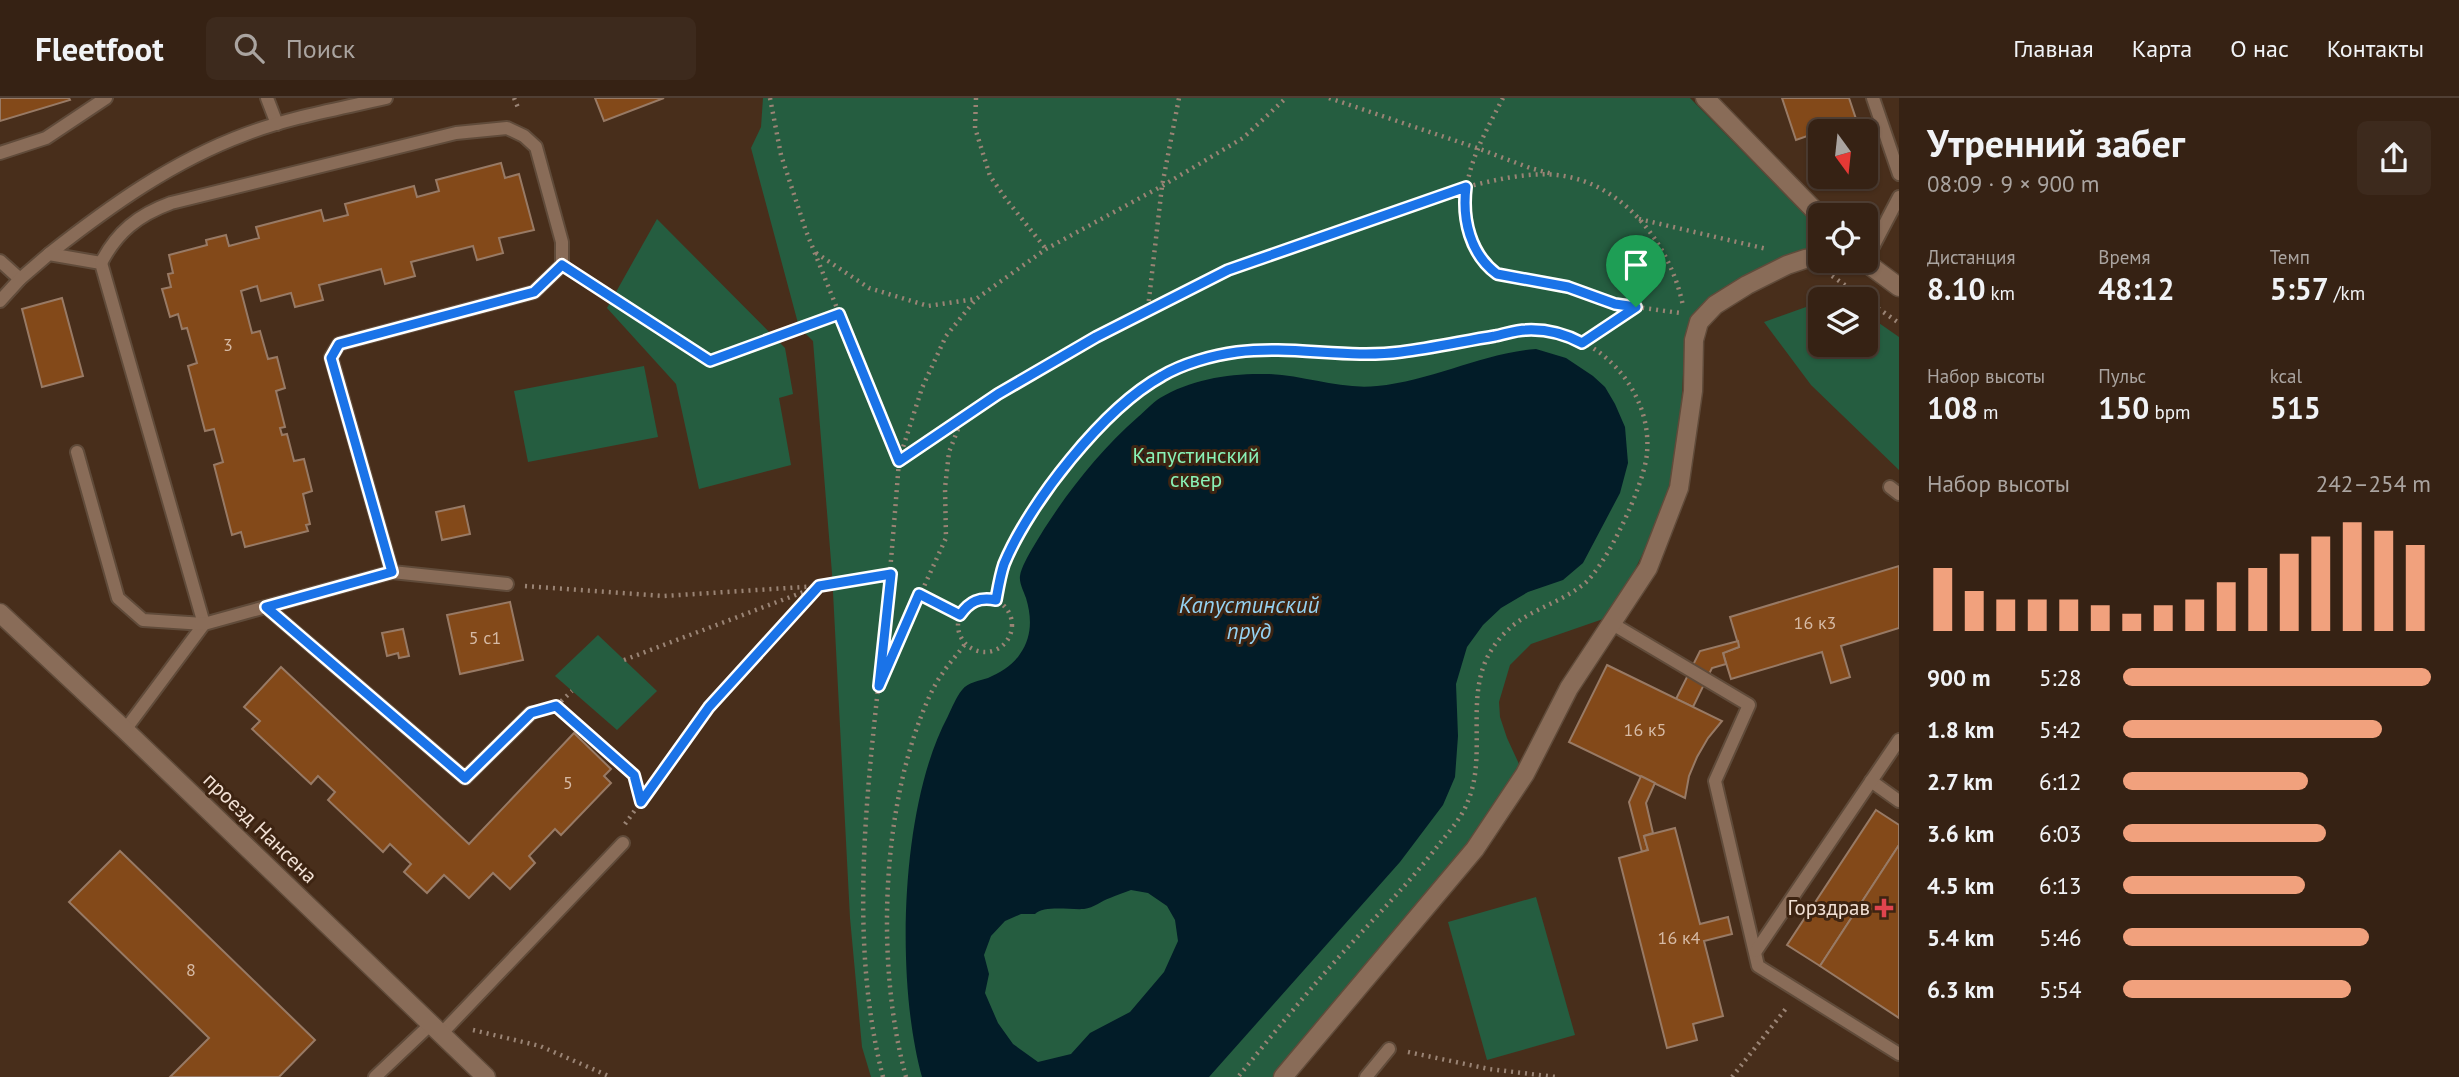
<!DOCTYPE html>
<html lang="ru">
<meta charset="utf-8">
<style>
body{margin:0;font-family:"PT Sans",sans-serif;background:#3d2a1d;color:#f1f3f6;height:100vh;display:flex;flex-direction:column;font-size:26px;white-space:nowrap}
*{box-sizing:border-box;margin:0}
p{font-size:23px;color:#aaa4a0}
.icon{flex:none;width:38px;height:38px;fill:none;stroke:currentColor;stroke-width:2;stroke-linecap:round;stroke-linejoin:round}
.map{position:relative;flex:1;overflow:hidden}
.panel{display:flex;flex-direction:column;background:#362214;width:560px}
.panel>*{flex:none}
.needle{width:46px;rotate:165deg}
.controls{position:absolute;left:1808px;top:21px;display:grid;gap:14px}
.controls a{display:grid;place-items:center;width:70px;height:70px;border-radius:10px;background:#362214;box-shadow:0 2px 5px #0004,0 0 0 2px #503f34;font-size:35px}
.pin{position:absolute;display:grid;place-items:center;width:60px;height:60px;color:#fff;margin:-72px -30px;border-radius:50% 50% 50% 0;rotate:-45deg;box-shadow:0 0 7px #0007}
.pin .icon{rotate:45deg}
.round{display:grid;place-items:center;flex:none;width:74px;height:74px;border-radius:10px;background:#3d2a1d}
.headline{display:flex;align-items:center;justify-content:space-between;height:119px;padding:0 28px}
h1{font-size:38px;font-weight:600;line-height:52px}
.figures{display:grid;grid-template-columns:repeat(3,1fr);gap:10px;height:119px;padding:7px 28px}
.figures div{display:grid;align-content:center}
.figures b{font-size:30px;font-weight:600}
.figures small{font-size:19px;font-weight:400}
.figures p{font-size:19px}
.chart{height:196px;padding:14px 28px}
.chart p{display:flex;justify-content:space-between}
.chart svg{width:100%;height:126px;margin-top:7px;stroke:#f1a17d;stroke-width:6}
ul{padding:0 28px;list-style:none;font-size:23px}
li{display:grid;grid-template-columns:112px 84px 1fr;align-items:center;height:52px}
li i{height:18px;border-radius:9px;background:#f1a17d}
header{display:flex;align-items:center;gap:42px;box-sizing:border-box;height:98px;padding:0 35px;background:#362214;border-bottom:2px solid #503f34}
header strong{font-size:33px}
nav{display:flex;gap:38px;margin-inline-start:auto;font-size:24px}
.search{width:490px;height:63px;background:#3d2a1d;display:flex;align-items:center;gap:18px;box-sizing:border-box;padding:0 24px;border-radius:10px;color:#aaa4a0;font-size:26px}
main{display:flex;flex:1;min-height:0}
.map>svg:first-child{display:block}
.green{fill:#255d40}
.water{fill:#021c28;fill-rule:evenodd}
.building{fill:#834919;stroke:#987a65;stroke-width:2}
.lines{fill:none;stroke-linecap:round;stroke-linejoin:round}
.lane-casing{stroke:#604b3a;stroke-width:16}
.street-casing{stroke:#604b3a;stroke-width:21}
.secondary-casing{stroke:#604b3a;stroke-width:21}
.path{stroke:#9a8475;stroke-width:4.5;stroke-dasharray:2 5;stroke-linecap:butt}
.lane{stroke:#896c58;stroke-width:12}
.street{stroke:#896c58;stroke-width:18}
.secondary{stroke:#896c58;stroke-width:18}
.route-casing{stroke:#fff;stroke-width:14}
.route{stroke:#1a73e8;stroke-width:9}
.health-dot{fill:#e0444e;stroke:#3d2412;stroke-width:2.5}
.labels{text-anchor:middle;stroke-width:6;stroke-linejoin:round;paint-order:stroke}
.number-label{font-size:18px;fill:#d6baa5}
.park-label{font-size:21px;fill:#89f2b7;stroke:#3d2412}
.street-label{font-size:21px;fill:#f1e0d4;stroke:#3d2412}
.poi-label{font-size:21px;fill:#f1e0d4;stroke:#3d2412;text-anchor:end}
.water-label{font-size:23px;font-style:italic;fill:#94d2f2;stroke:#3d2412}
</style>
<header>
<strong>Fleetfoot</strong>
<div class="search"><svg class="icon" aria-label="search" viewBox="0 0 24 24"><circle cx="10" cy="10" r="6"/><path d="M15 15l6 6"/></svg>Поиск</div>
<nav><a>Главная</a><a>Карта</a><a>О нас</a><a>Контакты</a></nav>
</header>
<main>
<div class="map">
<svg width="1899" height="979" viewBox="0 0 1899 979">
<rect width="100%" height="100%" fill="#482e1b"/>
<g class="green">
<path d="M 763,0 L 1690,0 L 1820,132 L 1820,148 L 1798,156 L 1692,223 L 1684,259 L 1679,344 L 1667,405 L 1628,486 L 1606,520 L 1531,546 L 1510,567 L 1499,604 L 1500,619 L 1507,640 L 1519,666 L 1492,717 L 1275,979 L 871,979 L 862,949 L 850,820 L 832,475 L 813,243 L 799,229 L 751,50 L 761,29 Z"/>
<path d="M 657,121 L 785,250 L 793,296 L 779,300 L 791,367 L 699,391 L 676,286 L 607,210 Z"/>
<path d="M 1820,204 L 1820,247 L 1866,247 L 1866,216 L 1899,239 L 1899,372 L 1811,287 L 1764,224 Z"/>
<path d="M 644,268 L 658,339 L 528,364 L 514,293 Z"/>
<path d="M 598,537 L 657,593 L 617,632 L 555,578 Z"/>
<path d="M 1536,799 L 1575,937 L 1487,962 L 1448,824 Z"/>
</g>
<path class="water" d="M 1536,251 L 1566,260 L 1593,278 L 1605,289 L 1615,306 L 1625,329 L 1628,365 L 1620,395 L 1583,465 L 1563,482 L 1528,494 L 1501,510 L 1483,527 L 1467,549 L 1456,586 L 1458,638 L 1455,679 L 1443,707 L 1400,764 L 1209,979 L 922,979 C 895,882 900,707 948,618 C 952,610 956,599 962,592 C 968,584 979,583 988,580 C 1000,575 1013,567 1020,556 C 1032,539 1032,520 1026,500 C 1024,494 1019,485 1020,478 C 1021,470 1028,458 1032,451 C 1060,403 1096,356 1138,319 C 1145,313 1152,305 1160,300 C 1191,281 1231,275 1267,276 C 1304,277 1340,292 1377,288 C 1432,283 1482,255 1536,251 ZM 1131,792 L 1148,795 L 1167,808 L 1175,822 L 1178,843 L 1164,874 L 1130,914 L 1090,935 L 1071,956 L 1038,964 L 1013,946 L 998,925 L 985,895 L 989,876 L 984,857 L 991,838 L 1005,823 L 1021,816 L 1035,816 C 1044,807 1070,812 1084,811 C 1094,810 1101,803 1110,800 C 1116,797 1124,795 1131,792 Z"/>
<g class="building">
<path d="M 0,0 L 69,0 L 70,2 L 0,23 Z"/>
<path d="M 595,0 L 664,0 L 604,23 Z"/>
<path d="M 1782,0 L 1849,0 L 1856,21 L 1796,42 Z"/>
<path d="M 501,65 L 505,80 L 519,76 L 534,132 L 499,140 L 503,155 L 477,162 L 473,148 L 411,164 L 415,178 L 385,186 L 381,171 L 319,187 L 323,202 L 295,209 L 291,195 L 261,203 L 257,188 L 241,193 L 252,235 L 260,233 L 268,261 L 277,259 L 285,290 L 276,293 L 285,329 L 280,330 L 282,337 L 287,336 L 294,363 L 304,361 L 312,393 L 303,396 L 310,426 L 306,427 L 308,433 L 245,449 L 241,434 L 232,437 L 214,367 L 223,364 L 214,331 L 205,333 L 188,268 L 197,265 L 187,230 L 182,231 L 178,216 L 170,219 L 162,191 L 171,189 L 168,176 L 173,175 L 169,157 L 207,147 L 206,142 L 226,137 L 229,148 L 259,140 L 256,129 L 321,112 L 324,123 L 348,117 L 345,106 L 414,88 L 417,99 L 439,93 L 436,82 Z"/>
<path d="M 62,200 L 83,278 L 42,289 L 22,211 Z"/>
<path d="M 464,408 L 470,436 L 442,442 L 436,414 Z"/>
<path d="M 1899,468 L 1899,530 L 1841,548 L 1850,579 L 1831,585 L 1822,554 L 1731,581 L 1723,555 L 1739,549 L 1730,519 Z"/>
<path d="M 510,504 L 523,562 L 460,576 L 447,517 Z"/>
<path d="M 403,531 L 409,558 L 399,560 L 398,555 L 387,558 L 382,535 Z"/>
<path d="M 1738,543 L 1739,549 L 1723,555 L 1726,566 L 1712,570 L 1693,609 L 1676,601 L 1700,553 Z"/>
<path d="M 1607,567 L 1722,623 L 1708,640 L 1697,659 L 1689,678 L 1685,700 L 1569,644 Z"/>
<path d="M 281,569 L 469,746 L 574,635 L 611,671 L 604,678 L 611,685 L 561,737 L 555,731 L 529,758 L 535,765 L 510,791 L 493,775 L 469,800 L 444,777 L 427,795 L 404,774 L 411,766 L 390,746 L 383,754 L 328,702 L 335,694 L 318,678 L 311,686 L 252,631 L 260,623 L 244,609 Z"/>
<path d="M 1641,678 L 1655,685 L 1646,705 L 1653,735 L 1644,738 L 1648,752 L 1642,754 L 1629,704 Z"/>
<path d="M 1876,712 L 1899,727 L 1899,747 L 1820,868 L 1787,847 Z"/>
<path d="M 1675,730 L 1700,826 L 1728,819 L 1732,836 L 1704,843 L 1723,918 L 1693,926 L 1697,942 L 1667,950 L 1619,760 L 1648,752 L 1644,738 Z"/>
<path d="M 1899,747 L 1899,920 L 1820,868 Z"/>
<path d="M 120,753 L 315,942 L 279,979 L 170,979 L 209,940 L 69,804 Z"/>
</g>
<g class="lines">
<defs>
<g id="lane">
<path d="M 267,0 L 277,26"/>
<path d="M 1873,0 L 1899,76"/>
<path d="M 0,55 L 46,40 L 106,0"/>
<path d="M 49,156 C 110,108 173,63 246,36 C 291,19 339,11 386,0"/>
<path d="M 1866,162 L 1899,99"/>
<path d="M 0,163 L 20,181"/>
<path d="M 0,203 L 20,181 L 49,156 L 101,165 L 204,526 L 125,632"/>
<path d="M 77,354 L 118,500 L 143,522 L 204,526 L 392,474 L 331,259 L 339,246 L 534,194 L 562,167 L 562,144 L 536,49 L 524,38 L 507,30 L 456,35 L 171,105 C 138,117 117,134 101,165"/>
<path d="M 1890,389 L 1899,396"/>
<path d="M 392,474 L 507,486"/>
<path d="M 266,509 L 465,680 L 531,615"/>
<path d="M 1611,525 L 1749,607 L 1715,683 L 1758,868 L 1899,956"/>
<path d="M 1871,683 L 1899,703"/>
<path d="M 1756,853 L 1899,642"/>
<path d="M 441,936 L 623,745"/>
<path d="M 375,979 L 431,926"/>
<path d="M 1366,979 L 1389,951"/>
</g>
<g id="street">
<path d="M 1705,0 L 1820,118"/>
<path d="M 1864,163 L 1899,189"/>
<path d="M 1283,979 L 1475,751 L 1525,676 L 1569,590 L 1648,470 L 1679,390 L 1693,293 L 1694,242 L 1699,224 L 1715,207 L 1747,187 L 1787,167 L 1805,161 L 1820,159"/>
</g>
<path id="secondary" d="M 0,515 L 125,632 L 486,979"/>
</defs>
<use href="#lane" class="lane-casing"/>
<use href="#street" class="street-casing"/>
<use href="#secondary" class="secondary-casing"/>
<g class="path">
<path d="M 514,0 L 519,12"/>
<path d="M 770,0 L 781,57 L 806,133 L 898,362"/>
<path d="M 976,0 L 975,30 L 990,78 L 1006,101 L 1046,151"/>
<path d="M 1329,0 L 1477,50 L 1530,70 L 1553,76"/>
<path d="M 1503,0 C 1479,46 1453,90 1472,142 C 1477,157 1484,167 1497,176 L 1568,189 L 1615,206 L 1680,215"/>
<path d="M 1639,121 L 1767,151"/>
<path d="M 816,155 L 869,190 L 928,208 L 975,201"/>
<path d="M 579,178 L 710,263 L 839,216"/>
<path d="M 1832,178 L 1899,225"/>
<path d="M 1148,210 L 1162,88 L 1179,0"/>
<path d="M 1582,245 L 1635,210"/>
<path d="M 899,362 L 922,290 L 946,238 L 976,201 L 1046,151 L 1162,88 L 1243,40 L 1286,0"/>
<path d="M 525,488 L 664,498 L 819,488 L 891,476"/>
<path d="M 919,496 L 960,517"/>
<circle cx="985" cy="527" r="27"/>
<path d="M 996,502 C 998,492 1000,481 1003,470 C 1008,452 1020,436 1030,420 C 1064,368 1106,308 1162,277 C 1183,266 1209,259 1232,255 C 1261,249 1292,253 1322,256 C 1346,257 1371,257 1395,255 C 1430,252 1466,243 1500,237 C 1508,236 1516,232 1524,232 C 1591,226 1653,288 1647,355 C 1645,385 1607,467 1584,486 C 1552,511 1517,512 1492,551 C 1463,596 1488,655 1468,703 C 1462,720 1447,736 1436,750 C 1409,785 1379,815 1349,848 C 1310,890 1274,935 1238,979"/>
<path d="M 624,562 L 814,490"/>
<path d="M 881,583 L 946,440 L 945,390 L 949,354 L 962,321"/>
<path d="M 556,608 L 572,593"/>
<path d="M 549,610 L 556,608 L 634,677 L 641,703"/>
<path d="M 625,726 L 709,609 L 818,489"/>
<path d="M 473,932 L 540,948 L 611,979"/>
<path d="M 1408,954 L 1489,971 L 1556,979"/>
<path d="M 883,979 C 848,843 867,692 882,554 C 889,491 894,427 899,363 L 998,296 L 1096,239 L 1228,172 L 1466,89 C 1495,82 1527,74 1557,77 C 1623,84 1671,147 1683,208"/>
<path d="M 906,979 C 877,873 881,727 919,624 C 925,608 932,590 942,576 C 949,565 958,556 965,546"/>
<path d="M 1732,979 L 1788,908"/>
</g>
<use href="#lane" class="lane"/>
<use href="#street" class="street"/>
<use href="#secondary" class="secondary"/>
</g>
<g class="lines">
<defs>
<path id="route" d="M 1466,89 C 1462,121 1470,156 1497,176 L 1568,189 L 1615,206 L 1636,209 L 1582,245 C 1565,236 1546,231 1526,232 C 1516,232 1505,236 1495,238 C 1464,243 1432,250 1401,254 C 1346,261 1292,247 1237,254 C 1213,257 1182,266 1162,278 C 1104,310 1029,405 1004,466 C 1000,478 998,491 996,502 C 979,499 970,503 960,517 L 919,496 L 879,588 L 891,476 L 819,488 L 709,609 L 641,704 L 634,677 L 556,608 L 531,615 L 465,680 L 266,509 L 392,474 L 331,260 L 339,246 L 534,194 L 562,167 L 710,263 L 839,216 L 899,363 L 998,296 L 1096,239 L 1228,172 Z"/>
</defs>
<use href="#route" class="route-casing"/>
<use href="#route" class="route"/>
</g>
<path class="health-dot" d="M1880.5 799.5h7v7h7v7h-7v7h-7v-7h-7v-7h7z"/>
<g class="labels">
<g class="number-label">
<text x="228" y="253">3</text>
<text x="1815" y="531">16 к3</text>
<text x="485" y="546">5 с1</text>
<text x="1645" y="638">16 к5</text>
<text x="568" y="691">5</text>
<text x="1679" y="846">16 к4</text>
<text x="191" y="878">8</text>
</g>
<g class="park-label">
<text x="1196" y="365">Капустинский<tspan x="1196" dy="24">сквер</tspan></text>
</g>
<g class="street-label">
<text transform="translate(260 730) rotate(44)" y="7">проезд Нансена</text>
</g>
<g class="poi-label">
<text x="1870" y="817">Горздрав</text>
</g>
<g class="water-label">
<text x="1249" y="515">Капустинский<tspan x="1249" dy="26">пруд</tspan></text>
</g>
</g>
</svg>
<div class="controls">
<a><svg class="needle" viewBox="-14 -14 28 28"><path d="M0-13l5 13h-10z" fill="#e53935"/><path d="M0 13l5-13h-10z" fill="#aaa4a0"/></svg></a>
<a><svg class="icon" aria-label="locate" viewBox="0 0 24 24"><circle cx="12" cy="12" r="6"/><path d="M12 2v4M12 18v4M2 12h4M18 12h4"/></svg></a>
<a><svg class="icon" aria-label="layers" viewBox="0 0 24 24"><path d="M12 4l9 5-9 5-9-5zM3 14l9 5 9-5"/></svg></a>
</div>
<div class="pin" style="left:1636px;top:209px;background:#1e9e55"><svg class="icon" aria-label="arrive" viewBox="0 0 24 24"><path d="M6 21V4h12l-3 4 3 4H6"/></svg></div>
</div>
<section class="panel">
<div class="headline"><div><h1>Утренний забег</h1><p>08:09 · 9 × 900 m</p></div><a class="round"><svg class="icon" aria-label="share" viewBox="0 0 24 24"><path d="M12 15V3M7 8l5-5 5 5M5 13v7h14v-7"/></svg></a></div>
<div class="figures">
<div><p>Дистанция</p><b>8.10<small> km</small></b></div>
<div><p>Время</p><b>48:12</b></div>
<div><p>Темп</p><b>5:57<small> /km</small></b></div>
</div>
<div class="figures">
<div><p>Набор высоты</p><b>108<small> m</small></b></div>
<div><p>Пульс</p><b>150<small> bpm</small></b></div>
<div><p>kcal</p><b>515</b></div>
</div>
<div class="chart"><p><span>Набор высоты</span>242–254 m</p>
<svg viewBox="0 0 160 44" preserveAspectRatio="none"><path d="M5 44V22M15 44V30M25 44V33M35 44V33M45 44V33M55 44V35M65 44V38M75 44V35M85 44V33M95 44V27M105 44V22M115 44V17M125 44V11M135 44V6M145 44V9M155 44V14"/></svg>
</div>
<ul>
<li><b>900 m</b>5:28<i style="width:100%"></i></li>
<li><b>1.8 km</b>5:42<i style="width:84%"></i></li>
<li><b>2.7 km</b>6:12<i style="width:60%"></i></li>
<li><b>3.6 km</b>6:03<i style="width:66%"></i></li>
<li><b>4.5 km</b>6:13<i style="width:59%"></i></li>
<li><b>5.4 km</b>5:46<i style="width:80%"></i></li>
<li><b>6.3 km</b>5:54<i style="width:74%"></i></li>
</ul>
</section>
</main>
